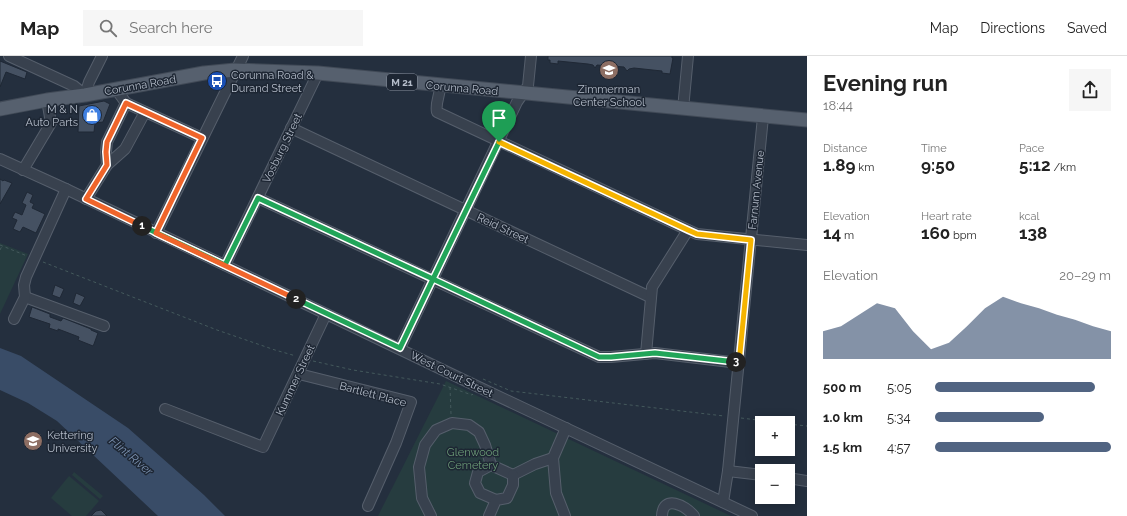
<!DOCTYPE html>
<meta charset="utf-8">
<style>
body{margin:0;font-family:Raleway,sans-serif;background:#f6f6f6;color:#222;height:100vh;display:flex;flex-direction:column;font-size:15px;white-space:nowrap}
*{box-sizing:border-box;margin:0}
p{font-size:13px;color:#767676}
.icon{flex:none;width:22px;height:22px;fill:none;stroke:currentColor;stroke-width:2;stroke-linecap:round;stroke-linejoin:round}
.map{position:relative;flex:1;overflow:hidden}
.details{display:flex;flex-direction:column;background:#fff;width:320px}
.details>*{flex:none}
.fabs{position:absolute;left:755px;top:360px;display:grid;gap:8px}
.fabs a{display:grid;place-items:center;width:40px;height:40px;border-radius:0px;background:#fff;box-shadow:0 2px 10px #0003;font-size:20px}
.pin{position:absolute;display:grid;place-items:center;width:34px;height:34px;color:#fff;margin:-41px -17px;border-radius:50% 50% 50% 0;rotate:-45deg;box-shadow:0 0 4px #0007}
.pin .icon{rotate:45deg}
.km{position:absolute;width:20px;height:20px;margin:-10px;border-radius:50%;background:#222;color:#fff;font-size:11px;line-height:20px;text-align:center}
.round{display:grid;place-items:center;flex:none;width:42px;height:42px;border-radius:0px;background:#f6f6f6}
.head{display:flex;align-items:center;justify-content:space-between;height:68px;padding:0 16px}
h1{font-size:22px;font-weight:700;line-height:30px}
.stats{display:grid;grid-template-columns:repeat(3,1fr);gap:6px;height:68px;padding:4px 16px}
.stats div{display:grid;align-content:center}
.stats b{font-size:17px;font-weight:700}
.stats small{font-size:11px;font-weight:400}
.stats p{font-size:11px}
.chart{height:112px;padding:8px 16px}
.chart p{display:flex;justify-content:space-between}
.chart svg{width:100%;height:72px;margin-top:4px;fill:#516482;opacity:.7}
ul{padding:0 16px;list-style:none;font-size:13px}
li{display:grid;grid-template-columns:64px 48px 1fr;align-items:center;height:30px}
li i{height:10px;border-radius:5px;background:#516482}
header{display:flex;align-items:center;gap:24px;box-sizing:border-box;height:56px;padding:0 20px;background:#fff;border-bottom:1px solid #e0e0e0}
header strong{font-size:19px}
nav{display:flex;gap:22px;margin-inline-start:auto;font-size:14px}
.search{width:280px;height:36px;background:#f6f6f6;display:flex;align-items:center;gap:10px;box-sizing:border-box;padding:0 14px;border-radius:0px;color:#767676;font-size:15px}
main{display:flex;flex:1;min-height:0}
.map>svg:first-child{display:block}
.green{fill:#263c3f}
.water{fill:#394c67}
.building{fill:#455162;stroke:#1f2835}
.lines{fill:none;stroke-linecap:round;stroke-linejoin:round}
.minor-casing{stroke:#565f6c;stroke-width:12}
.major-casing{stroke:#414a57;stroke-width:15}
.path{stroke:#44595c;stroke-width:1;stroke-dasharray:3 3;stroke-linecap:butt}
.minor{stroke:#38414e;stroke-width:10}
.major{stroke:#56606e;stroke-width:13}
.split-1-casing{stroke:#fff;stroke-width:8}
.split-2-casing{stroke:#fff;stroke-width:8}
.split-3-casing{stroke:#fff;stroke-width:8}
.split-4-casing{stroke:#fff;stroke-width:8}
.split-1{stroke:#22a559;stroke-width:5}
.split-2{stroke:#f0652b;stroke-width:5}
.split-3{stroke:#22a559;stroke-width:5}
.split-4{stroke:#f5b400;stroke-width:5}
.labels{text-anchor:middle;stroke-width:3;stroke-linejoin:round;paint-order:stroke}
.shield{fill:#1d2633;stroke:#878f9c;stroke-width:1}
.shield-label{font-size:10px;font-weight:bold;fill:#b4bcc9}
.poi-label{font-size:11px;fill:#b4bcc9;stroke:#1d2633;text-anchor:start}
.street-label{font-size:11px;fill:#b4bcc9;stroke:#1d2633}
.park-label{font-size:11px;fill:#6b9a76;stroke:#1d2633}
.water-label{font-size:12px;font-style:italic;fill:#7c92b1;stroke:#1d2633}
</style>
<header>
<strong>Map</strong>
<div class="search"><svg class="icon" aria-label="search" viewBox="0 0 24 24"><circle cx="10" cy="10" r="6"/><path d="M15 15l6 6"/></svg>Search here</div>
<nav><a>Map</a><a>Directions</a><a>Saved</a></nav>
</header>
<main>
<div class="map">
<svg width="807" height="460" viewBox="0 0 807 460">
<rect width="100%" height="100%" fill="#242f3e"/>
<g class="green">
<path d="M 0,187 L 28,198 L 0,258 Z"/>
<path d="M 446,325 L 731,460 L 378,460 Z"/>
<path d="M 74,416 L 103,440 L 100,443 L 72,419 Z"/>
<path d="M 69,420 L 99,445 L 86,460 L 72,460 L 51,442 Z"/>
</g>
<path class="water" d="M 0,292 L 21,300 L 128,372 L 204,439 L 225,460 L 158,460 L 57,365 L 28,347 L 0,334 Z"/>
<g class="building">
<path d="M 548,0 L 672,0 L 672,2 L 673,2 L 670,18 L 662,17 L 662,15 L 634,12 L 629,13 L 627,15 L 624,11 L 597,9 L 595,12 L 593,9 L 588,8 L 558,5 L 558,8 L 550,7 L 550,4 L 548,4 Z"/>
<path d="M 0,5 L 27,16 L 25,23 L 6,16 L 0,31 Z"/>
<path d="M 104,45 L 110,48 L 103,66 L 95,67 L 94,76 L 78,76 L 79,50 Z"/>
<path d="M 0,123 L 3,125 L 4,124 L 12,127 L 0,148 Z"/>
<path d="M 27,136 L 33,139 L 30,146 L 34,148 L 32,152 L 45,158 L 36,177 L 23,171 L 20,176 L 13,173 L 17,164 L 12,162 L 15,156 L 22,159 L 26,149 L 22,147 Z"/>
<path d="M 55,229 L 64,233 L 60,242 L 52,239 Z"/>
<path d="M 76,237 L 85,241 L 80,250 L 73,247 Z"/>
<path d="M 32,251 L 50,258 L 50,261 L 61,265 L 63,262 L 91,273 L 91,274 L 98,277 L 94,288 L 93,290 L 78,284 L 79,281 L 66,276 L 58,273 L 58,275 L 49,272 L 50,268 L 29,261 Z"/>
<path d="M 101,454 L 107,460 L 91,460 L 96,455 Z"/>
</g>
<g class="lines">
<defs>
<g id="minor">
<path d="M 9,0 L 74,30 L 85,39 L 89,26 L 102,0"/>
<path d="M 440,30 C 440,40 435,47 437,56 L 688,174 L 697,178 L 807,189"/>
<path d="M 116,33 L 126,47 L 202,82"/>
<path d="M 683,53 L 688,0"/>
<path d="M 291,72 L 650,241"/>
<path d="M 0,103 L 66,133 L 468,326 L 752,460"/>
<path d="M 107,109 L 106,96 L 107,86 L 126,47"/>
<path d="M 23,114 L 51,67 L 47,44"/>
<path d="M 258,142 L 599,301 L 611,301 L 655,297 L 739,307"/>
<path d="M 86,143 L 107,109 L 125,93 L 145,56"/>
<path d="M 156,177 L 243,0"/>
<path d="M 225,209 L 318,17"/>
<path d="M 25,241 L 104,270"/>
<path d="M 14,263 L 25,241 L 24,229 L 26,221 L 66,133"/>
<path d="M 400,292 L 517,46 L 528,30 L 531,0"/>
<path d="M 646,298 L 652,231 L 688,174"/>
<path d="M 299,318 L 411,346 L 396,387 L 368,450"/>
<path d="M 165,353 L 263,391 L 326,258"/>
<path d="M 491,409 L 478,416 L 475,427 L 480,437 L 496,444"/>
<path d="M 728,415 L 762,419"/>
<path d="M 513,419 L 535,408 L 553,402"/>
<path d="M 788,422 L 807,425"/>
<path d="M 723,446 L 728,415 L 763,61"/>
<path d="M 431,460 L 422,442 L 419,411 L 425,389 L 436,374 L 452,367 L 469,369 L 479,376 L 485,389 L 491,409 L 513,419"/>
<path d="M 489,460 L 496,444 L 507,442 L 513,429 L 513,419"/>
<path d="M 565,460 L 556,437 L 553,402 L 566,372"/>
<path d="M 662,460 C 663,438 685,449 694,460"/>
</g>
<path id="major" d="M 0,53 L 47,44 L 85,39 L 204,17 L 235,14 L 318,17 L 807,64"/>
</defs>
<use href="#minor" class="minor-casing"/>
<use href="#major" class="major-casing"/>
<g class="path">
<path d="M 0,189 L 27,200"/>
<path d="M 0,194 L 2,190"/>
<path d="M 43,206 L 217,274 L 275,294 L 296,300"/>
<path d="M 313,305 L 353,314 L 440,328 L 472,339 L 473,338"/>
<path d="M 483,323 L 511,335 L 724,360"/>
<path d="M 450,331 L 451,358"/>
<path d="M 741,362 L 782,367"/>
<path d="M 788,368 L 807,370"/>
</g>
<use href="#minor" class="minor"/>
<use href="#major" class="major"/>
</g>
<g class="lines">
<defs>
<path id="split-1" d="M 142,170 L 225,209 L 258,142 L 433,223 L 499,86"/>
<path id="split-2" d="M 142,170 L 86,143 L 107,109 L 106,96 L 107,86 L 126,47 L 202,82 L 156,177 L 296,243"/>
<path id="split-3" d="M 296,243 L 400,292 L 433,223 L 599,301 L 611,301 L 655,297 L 736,306"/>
<path id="split-4" d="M 499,86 L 688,174 L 697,178 L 751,184 L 739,307 L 736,306"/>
</defs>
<use href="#split-1" class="split-1-casing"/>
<use href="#split-2" class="split-2-casing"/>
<use href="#split-3" class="split-3-casing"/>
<use href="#split-4" class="split-4-casing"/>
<use href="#split-1" class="split-1"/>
<use href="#split-2" class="split-2"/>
<use href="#split-3" class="split-3"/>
<use href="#split-4" class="split-4"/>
</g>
<defs>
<symbol id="school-disc" viewBox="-11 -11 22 22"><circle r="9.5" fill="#8d6e63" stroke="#1d2633"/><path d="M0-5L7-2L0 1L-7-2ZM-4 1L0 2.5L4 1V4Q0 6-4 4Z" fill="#fff"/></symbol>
<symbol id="bus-disc" viewBox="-11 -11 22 22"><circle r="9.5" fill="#1a4fb4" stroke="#1d2633"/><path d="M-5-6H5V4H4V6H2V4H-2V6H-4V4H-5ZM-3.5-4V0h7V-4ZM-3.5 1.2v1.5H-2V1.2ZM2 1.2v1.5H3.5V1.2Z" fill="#fff"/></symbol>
<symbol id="shop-disc" viewBox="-11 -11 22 22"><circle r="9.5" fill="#3f7fe0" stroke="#1d2633"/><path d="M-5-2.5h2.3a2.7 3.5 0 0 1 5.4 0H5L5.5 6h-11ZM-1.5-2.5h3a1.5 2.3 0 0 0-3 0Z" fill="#fff"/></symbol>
<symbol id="university-disc" viewBox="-11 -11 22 22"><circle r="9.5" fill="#8d6e63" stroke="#1d2633"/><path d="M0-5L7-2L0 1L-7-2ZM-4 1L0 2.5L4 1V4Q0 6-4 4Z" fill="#fff"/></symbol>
</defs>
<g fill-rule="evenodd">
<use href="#school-disc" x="598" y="3" width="22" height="22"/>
<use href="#bus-disc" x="206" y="14" width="22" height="22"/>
<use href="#shop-disc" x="81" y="48" width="22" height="22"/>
<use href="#university-disc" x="22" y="374" width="22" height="22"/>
</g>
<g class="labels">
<rect class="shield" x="387" y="18" width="30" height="16" rx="3"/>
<g class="shield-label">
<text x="402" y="30">M 21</text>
</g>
<g class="poi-label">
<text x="231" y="23">Corunna Road &amp;<tspan x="231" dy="13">Durand Street</tspan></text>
<text x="609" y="37" text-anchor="middle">Zimmerman<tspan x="609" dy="13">Center School</tspan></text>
<text x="78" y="57" text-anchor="end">M &amp; N<tspan x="78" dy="13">Auto Parts</tspan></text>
<text x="47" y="383">Kettering<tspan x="47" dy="13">University</tspan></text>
</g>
<g class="street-label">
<text transform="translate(140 29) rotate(-10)" y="4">Corunna Road</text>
<text transform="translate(462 32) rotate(5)" y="4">Corunna Road</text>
<text transform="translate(282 92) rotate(-64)" y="4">Vosburg Street</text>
<text transform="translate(756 134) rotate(-84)" y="4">Farnum Avenue</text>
<text transform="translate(503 172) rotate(25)" y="4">Reid Street</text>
<text transform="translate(452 318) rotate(26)" y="4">West Court Street</text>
<text transform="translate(295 324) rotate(-65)" y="4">Kummer Street</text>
<text transform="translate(373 338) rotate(15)" y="4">Bartlett Place</text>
</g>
<g class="park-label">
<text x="473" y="400">Glenwood<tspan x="473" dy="13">Cemetery</tspan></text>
</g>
<g class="water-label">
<text transform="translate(131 400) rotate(40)" y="4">Flint River</text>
</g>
</g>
</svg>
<div class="fabs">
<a>+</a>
<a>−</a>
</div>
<div class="pin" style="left:499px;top:86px;background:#1e9e55"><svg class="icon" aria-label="arrive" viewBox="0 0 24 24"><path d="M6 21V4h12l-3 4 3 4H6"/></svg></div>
<b class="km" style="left:142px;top:170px">1</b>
<b class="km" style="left:296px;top:243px">2</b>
<b class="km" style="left:736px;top:306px">3</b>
</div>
<section class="details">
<div class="head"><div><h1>Evening run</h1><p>18:44</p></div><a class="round"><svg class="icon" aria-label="share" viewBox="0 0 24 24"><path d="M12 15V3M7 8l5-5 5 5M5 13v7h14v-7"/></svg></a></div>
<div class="stats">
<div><p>Distance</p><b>1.89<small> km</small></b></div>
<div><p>Time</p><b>9:50</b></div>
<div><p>Pace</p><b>5:12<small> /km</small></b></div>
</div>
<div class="stats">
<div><p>Elevation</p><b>14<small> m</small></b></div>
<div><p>Heart rate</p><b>160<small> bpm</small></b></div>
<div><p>kcal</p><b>138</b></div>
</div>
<div class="chart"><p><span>Elevation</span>20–29 m</p>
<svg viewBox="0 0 160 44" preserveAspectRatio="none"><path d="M0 44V27L10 24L20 17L30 10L40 13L50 27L60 38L70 34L80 24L90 13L100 6L110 10L120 13L130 17L140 20L150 24L160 27V44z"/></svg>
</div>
<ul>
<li><b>500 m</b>5:05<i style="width:91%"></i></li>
<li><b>1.0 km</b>5:34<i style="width:62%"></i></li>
<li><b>1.5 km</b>4:57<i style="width:100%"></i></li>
</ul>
</section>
</main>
